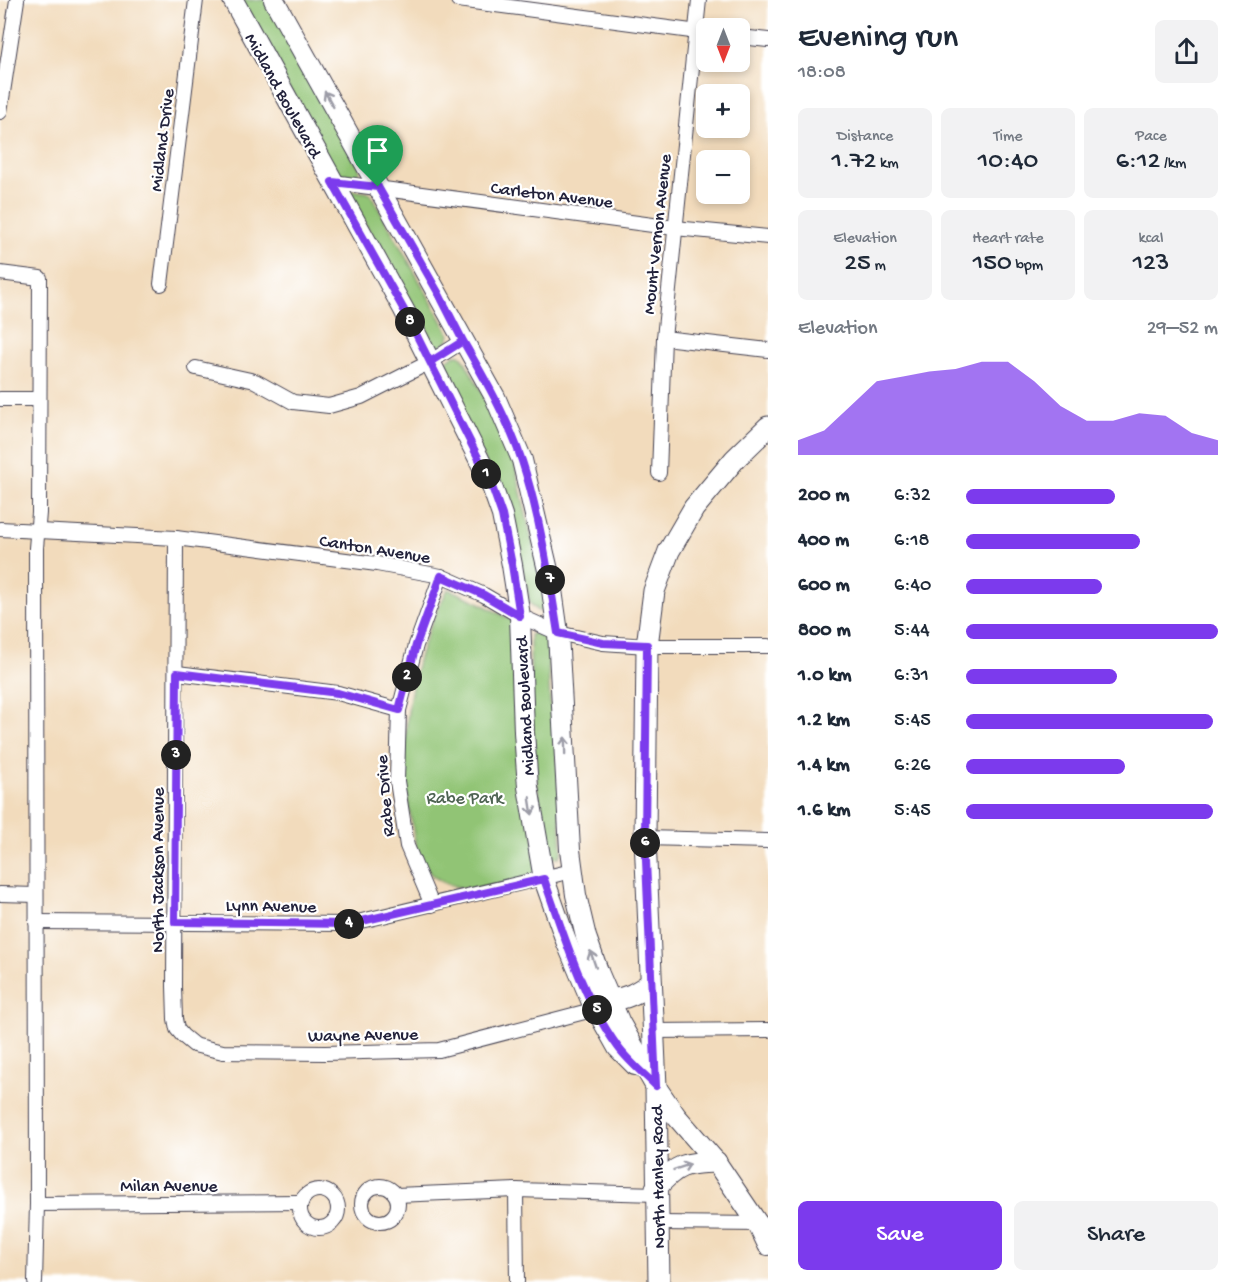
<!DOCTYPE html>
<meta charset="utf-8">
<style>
body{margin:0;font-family:"Gochi Hand",sans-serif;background:#f2f2f3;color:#1f2937;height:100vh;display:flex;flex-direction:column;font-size:22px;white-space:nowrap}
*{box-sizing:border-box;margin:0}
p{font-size:20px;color:#747a83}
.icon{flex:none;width:33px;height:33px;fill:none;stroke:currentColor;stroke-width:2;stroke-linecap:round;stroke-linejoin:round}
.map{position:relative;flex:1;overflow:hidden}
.sheet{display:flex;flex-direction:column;background:#fff;width:480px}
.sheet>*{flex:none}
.needle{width:39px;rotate:180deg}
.fabs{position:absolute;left:696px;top:18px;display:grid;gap:12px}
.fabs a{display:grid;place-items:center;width:54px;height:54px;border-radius:9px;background:#fff;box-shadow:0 3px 9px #0003;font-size:30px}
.pin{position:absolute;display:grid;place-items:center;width:51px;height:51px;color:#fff;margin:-62px -26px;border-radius:50% 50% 50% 0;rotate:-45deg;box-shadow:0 0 6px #0007}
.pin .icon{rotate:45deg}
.km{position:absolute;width:30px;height:30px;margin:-15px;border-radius:50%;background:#222;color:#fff;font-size:16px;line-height:30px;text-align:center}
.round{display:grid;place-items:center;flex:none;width:63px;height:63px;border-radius:9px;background:#f2f2f3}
.summary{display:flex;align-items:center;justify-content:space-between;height:102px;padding:0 30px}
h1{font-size:33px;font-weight:600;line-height:45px}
.stats{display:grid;grid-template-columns:repeat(3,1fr);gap:9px;height:102px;padding:6px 30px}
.stats div{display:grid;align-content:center;border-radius:9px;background:#f2f2f3;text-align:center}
.stats b{font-size:26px;font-weight:600}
.stats small{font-size:16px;font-weight:400}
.stats p{font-size:16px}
.chart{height:168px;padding:12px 30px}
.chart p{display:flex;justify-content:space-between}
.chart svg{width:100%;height:108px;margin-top:6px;fill:#7c3aed;opacity:.7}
.cta{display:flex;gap:12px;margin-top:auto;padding:12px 30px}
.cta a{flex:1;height:69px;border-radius:9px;background:#7c3aed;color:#fff;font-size:24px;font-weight:600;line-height:69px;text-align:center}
.cta a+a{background:#f2f2f3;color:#1f2937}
ul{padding:0 30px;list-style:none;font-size:20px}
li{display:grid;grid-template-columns:96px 72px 1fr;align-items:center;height:45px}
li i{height:15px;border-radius:8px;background:#7c3aed}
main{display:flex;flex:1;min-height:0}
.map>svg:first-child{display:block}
.green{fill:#91c475;stroke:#5a7358;stroke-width:1.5}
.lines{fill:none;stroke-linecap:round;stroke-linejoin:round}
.minor-casing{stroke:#413e4e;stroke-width:16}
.secondary-casing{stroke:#413e4e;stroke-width:22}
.primary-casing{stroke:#413e4e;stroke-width:23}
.minor{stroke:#fff;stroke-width:14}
.secondary{stroke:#fff;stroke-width:20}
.primary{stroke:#fff;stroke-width:21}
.oneway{stroke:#9c9ca7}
.route-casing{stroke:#fff;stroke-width:12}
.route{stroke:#7c3aed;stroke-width:8}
.labels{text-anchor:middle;stroke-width:4.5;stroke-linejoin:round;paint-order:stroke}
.street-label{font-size:18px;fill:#22223b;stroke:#fff}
.park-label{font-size:18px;fill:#4e6352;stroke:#fff}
</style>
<main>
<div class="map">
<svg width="768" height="1282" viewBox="0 0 768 1282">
<rect width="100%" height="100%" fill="#fff"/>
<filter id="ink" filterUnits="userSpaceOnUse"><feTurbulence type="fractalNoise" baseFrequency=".0167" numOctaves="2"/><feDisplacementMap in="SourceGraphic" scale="12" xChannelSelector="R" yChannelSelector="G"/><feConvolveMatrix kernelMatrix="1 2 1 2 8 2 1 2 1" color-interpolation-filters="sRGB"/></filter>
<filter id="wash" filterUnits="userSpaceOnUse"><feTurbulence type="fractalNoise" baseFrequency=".008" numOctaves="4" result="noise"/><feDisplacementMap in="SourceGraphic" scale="24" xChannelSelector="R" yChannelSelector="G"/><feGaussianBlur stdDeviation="1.35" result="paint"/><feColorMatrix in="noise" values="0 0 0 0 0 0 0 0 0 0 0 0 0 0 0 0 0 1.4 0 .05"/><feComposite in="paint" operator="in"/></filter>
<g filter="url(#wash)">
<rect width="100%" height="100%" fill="#f2dbbc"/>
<g class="green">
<path d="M 240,0 L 268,0 L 360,168 L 359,173 L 354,175 L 335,173 Z"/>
<path d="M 351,190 L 370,193 L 450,335 L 446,343 L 434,349 L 347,191 Z"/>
<path d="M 455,355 L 460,355 L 463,358 L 489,405 L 514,461 L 548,611 L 538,611 L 530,603 L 511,518 L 440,365 Z"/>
<path d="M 448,589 L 474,600 L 515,622 L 537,874 C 509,881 476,896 448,884 C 440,881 431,875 426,868 C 417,858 415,842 413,829 C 401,774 403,715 418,661 C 425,636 436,612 448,589 Z"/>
<path d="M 534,633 L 545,637 L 547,640 L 550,702 L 557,746 L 562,852 L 559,857 L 550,858 L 547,855 L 532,745 L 530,635 Z"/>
</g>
</g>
<g filter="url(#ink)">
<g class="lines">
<defs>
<g id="minor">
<path d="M 458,0 L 706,33"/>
<path d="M 740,37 L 768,40"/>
<path d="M 0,112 L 17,0"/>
<path d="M 332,182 L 675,228 L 768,237"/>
<path d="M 0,273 L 40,278 L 39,513 L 36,548 L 37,1204 L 35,1282"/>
<path d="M 161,284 L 196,0"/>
<path d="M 664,338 L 768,350"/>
<path d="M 196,368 L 255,381 L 293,402 L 329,406 L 361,397 L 430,362 L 463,341"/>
<path d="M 0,399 L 38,399"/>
<path d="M 659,473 L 664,338 L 699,0"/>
<path d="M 0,529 L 176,538 L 377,564 L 441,576 L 484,595 L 520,616 L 558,633 L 603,643 L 647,646 L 768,646"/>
<path d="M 176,538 L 174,986 L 175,1019 L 177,1029 L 183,1036 L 194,1045 L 223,1052 L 325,1053 L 439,1050 L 596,1009"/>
<path d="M 177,673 L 338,693 L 399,710"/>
<path d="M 645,838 L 768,841"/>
<path d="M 0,894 L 36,895"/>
<path d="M 432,905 L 407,846 L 397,781 L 399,710 L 416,645 L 441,576"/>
<path d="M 36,922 L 349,924 L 572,871"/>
<path d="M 653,1031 L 768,1030"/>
<circle cx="380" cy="1204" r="18"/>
<circle cx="319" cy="1209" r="19"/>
<path d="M 516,1190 L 517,1282"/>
<path d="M 396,1195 L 516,1190 L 657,1194"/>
<path d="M 37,1204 L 301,1202"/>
<path d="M 658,1223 L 763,1224"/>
</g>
<g id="secondary">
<path d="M 233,0 L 404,310 L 490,481 L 502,515 L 512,565 L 520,616 L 524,732 L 528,787 L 544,879 L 566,941 L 591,1000 L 618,1048 L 635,1065"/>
<path d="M 274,0 L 495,397 L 522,460 L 551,583 L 558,633 L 570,850 L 576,895 L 586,937 L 599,974 L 620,1023 L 656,1087 L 676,1116 L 716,1162 L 758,1224 L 768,1245"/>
</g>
<g id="primary">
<path d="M 610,999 C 626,1000 638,992 651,983"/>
<path d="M 656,1188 C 677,1164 685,1163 716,1162"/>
<path d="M 659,1282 L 656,1087 L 645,838 L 647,646 L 654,591 L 669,551 L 694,508 L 735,459 L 768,427"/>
</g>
</defs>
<use href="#minor" class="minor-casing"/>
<use href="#secondary" class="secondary-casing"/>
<use href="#primary" class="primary-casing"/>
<use href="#minor" class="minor"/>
<use href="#secondary" class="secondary"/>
<use href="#primary" class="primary"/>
</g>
<defs><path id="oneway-shaft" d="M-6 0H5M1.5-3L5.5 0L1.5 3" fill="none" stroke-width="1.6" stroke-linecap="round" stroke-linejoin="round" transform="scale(1.5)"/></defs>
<g class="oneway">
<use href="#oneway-shaft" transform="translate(329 99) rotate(-119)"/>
<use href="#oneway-shaft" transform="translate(565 746) rotate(-91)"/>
<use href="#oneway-shaft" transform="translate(531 806) rotate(81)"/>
<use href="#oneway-shaft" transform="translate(593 959) rotate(-109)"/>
<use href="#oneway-shaft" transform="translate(682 1167) rotate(-19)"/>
</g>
</g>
<g class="lines" filter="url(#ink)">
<defs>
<path id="route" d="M 378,187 L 439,294 L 463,341 L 430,362 L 490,481 L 502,515 L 512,565 L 520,616 L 484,595 L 441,576 L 416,645 L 399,710 L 338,693 L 177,673 L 175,922 L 349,924 L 544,879 C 564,935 582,998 618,1047 C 628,1061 644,1074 656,1086 L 645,838 L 647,645 L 603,643 L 558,633 C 549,576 540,516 522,461 C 508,419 485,379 463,341 L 430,362 L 404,310 L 332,182 L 378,187"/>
</defs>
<use href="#route" class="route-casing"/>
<use href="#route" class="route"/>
</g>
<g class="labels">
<g class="street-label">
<text transform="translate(284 95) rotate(61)" y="6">Midland Boulevard</text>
<text transform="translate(161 140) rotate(-83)" y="6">Midland Drive</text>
<text transform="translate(552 194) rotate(7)" y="6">Carleton Avenue</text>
<text transform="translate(656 234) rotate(-84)" y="6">Mount Vernon Avenue</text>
<text transform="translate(375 548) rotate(9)" y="6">Canton Avenue</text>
<text transform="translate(524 706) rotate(-93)" y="6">Midland Boulevard</text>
<text transform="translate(384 796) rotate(-95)" y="6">Rabe Drive</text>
<text transform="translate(157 870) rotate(-90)" y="6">North Jackson Avenue</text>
<text transform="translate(271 905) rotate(1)" y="6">Lynn Avenue</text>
<text transform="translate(363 1034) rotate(-1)" y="6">Wayne Avenue</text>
<text transform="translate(657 1177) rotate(-91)" y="6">North Hanley Road</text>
<text x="169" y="1191">Milan Avenue</text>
</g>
<g class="park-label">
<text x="465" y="803">Rabe Park</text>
</g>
</g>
</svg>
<div class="fabs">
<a><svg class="needle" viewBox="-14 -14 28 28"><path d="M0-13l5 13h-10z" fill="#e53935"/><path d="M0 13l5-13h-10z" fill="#747a83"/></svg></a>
<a>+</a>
<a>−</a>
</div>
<div class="pin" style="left:378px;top:187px;background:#1e9e55"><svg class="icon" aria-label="arrive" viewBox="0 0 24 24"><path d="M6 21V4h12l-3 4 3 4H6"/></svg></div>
<b class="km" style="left:486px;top:474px">1</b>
<b class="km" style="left:407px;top:677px">2</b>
<b class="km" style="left:176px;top:755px">3</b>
<b class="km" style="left:349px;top:924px">4</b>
<b class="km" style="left:597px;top:1010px">5</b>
<b class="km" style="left:645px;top:843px">6</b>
<b class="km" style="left:550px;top:580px">7</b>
<b class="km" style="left:410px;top:322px">8</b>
</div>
<section class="sheet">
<div class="summary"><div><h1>Evening run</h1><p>18:08</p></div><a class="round"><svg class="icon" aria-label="share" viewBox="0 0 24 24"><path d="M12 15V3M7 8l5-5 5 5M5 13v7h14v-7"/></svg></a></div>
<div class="stats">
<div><p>Distance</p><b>1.72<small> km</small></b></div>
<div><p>Time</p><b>10:40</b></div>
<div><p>Pace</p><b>6:12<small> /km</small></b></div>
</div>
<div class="stats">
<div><p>Elevation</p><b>25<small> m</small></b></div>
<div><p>Heart rate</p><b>150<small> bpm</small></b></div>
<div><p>kcal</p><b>123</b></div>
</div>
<div class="chart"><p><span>Elevation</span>29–52 m</p>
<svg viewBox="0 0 160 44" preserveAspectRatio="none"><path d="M0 44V38L10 34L20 24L30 14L40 12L50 10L60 9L70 6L80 6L90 14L100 24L110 30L120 30L130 27L140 28L150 35L160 38V44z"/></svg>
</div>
<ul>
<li><b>200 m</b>6:32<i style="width:59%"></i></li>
<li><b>400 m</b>6:18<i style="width:69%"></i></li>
<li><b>600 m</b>6:40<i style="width:54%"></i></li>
<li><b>800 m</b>5:44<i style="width:100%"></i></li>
<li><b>1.0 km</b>6:31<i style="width:60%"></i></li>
<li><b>1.2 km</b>5:45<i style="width:98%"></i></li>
<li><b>1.4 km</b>6:26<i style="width:63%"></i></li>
<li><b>1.6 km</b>5:45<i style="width:98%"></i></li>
</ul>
<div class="cta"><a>Save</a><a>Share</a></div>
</section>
</main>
